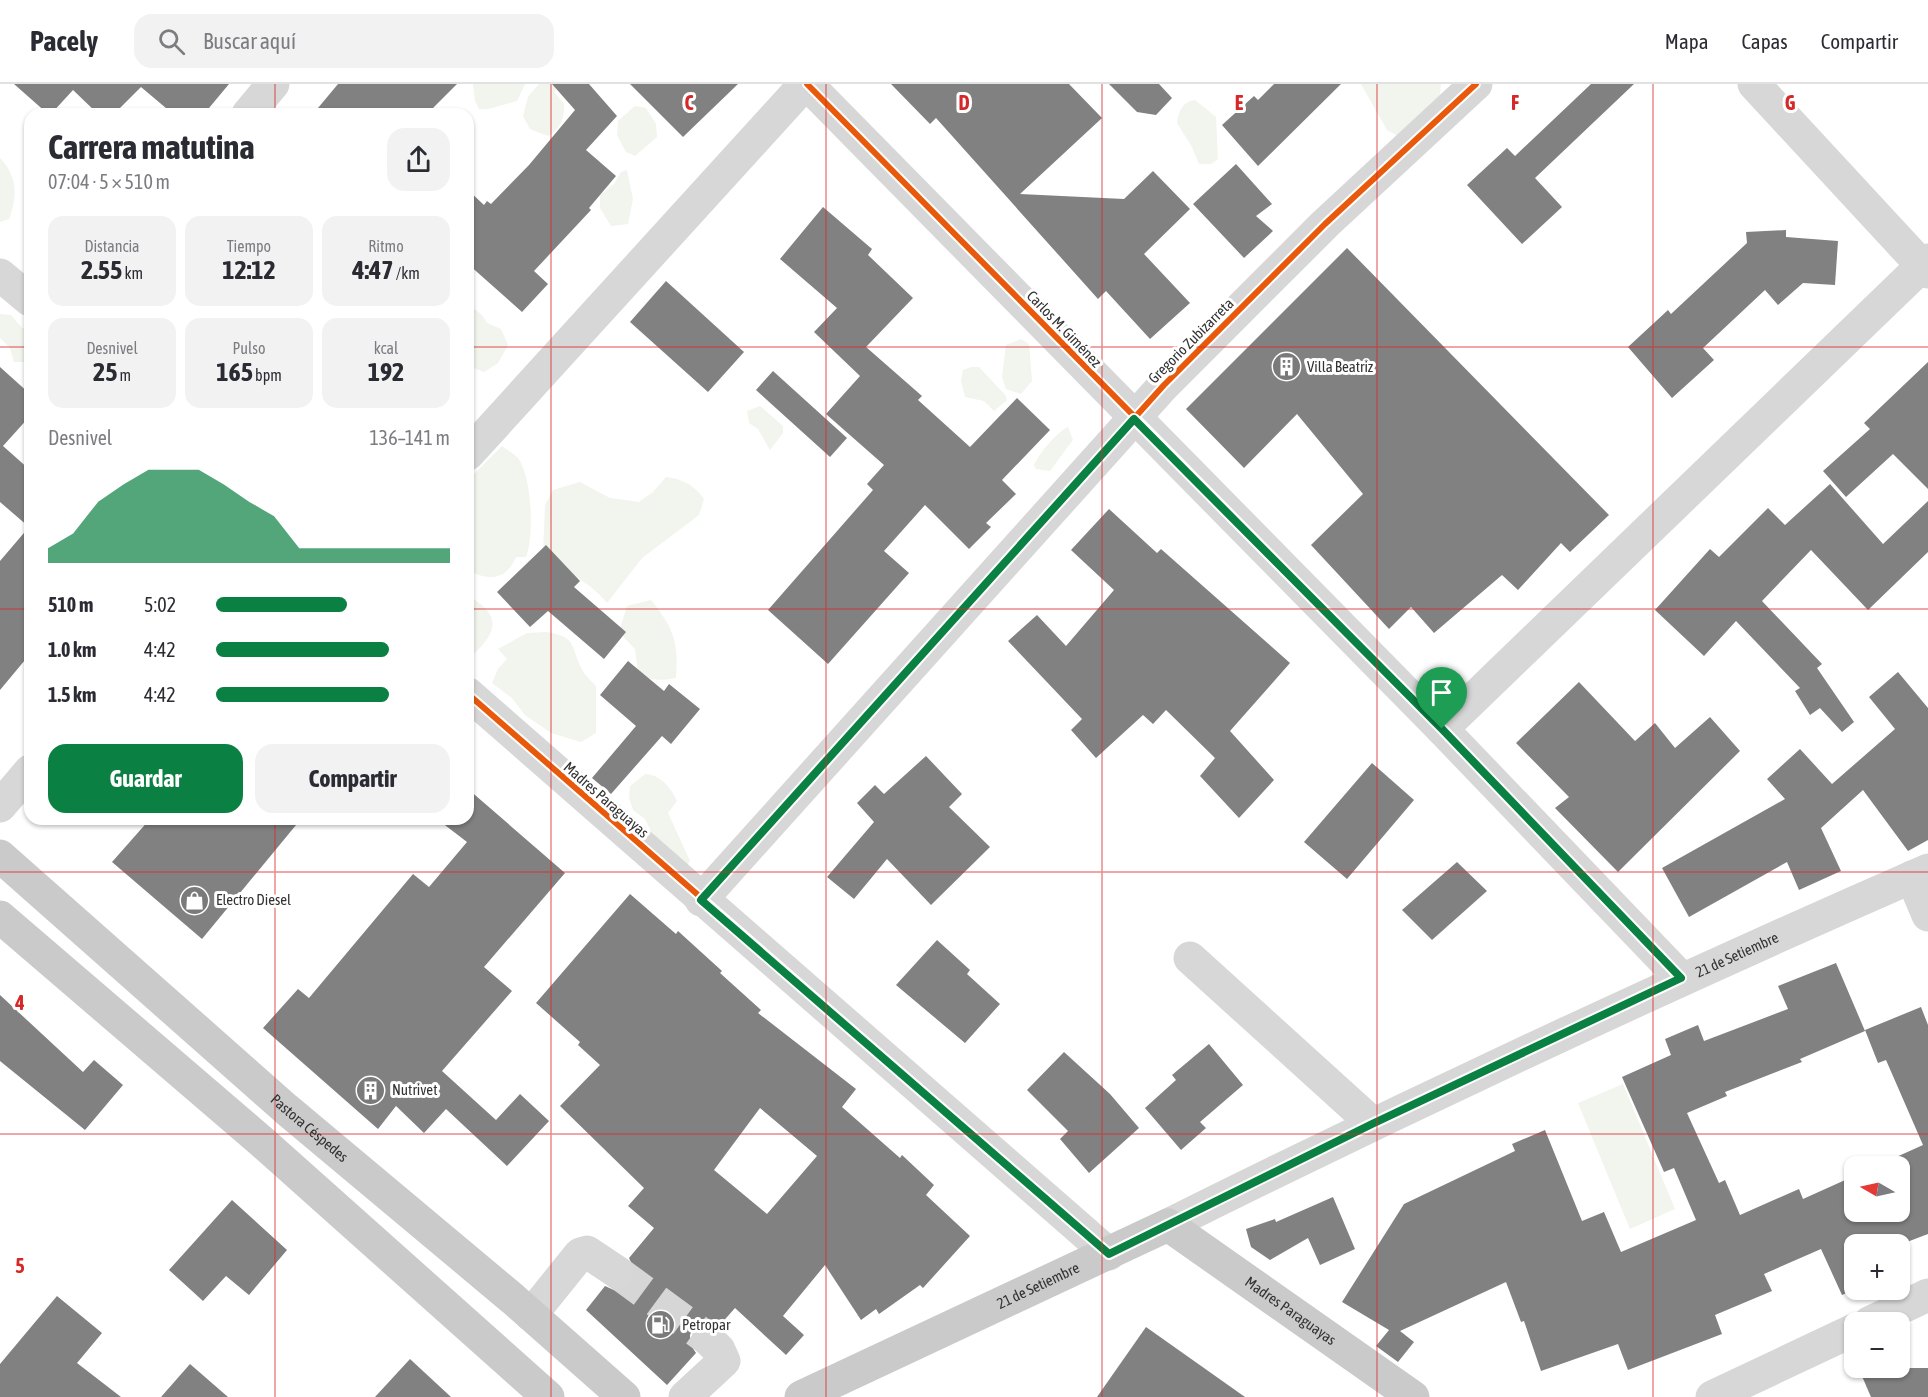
<!DOCTYPE html>
<html lang="es">
<meta charset="utf-8">
<style>
body{margin:0;font-family:"Asap Condensed",sans-serif;background:#f2f2f3;color:#2b2b33;height:100vh;display:flex;flex-direction:column;font-size:22px;white-space:nowrap}
*{box-sizing:border-box;margin:0}
p{font-size:20px;color:#7c7c81}
.icon{flex:none;width:33px;height:33px;fill:none;stroke:currentColor;stroke-width:2;stroke-linecap:round;stroke-linejoin:round}
.map{position:relative;flex:1;overflow:hidden}
.drawer{position:absolute;left:24px;top:24px;width:450px;height:717px;display:flex;flex-direction:column;background:#fff;border-radius:18px;box-shadow:0 2px 4px #0004}
.drawer>*{flex:none}
.needle{width:39px;rotate:279deg}
.buttons{position:absolute;left:1844px;top:1072px;display:grid;gap:12px}
.buttons a{display:grid;place-items:center;width:66px;height:66px;border-radius:12px;background:#fff;box-shadow:0 2px 4px #0004;font-size:30px}
.pin{position:absolute;display:grid;place-items:center;width:51px;height:51px;color:#fff;margin:-62px -26px;border-radius:50% 50% 50% 0;rotate:-45deg;box-shadow:0 0 6px #0007}
.pin .icon{rotate:45deg}
.round{display:grid;place-items:center;flex:none;width:63px;height:63px;border-radius:18px;background:#f2f2f3}
.head{display:flex;align-items:center;justify-content:space-between;height:102px;padding:0 24px}
h1{font-size:33px;font-weight:700;line-height:45px}
.figures{display:grid;grid-template-columns:repeat(3,1fr);gap:9px;height:102px;padding:6px 24px}
.figures div{display:grid;align-content:center;border-radius:15px;background:#f2f2f3;text-align:center}
.figures b{font-size:26px;font-weight:700}
.figures small{font-size:16px;font-weight:400}
.figures p{font-size:16px}
.chart{height:168px;padding:12px 24px}
.chart p{display:flex;justify-content:space-between}
.chart svg{width:100%;height:108px;margin-top:6px;fill:#0b8043;opacity:.7}
.cta{display:flex;gap:12px;margin-top:auto;padding:12px 24px}
.cta a{flex:1;height:69px;border-radius:18px;background:#0b8043;color:#fff;font-size:24px;font-weight:700;line-height:69px;text-align:center}
.cta a+a{background:#f2f2f3;color:#2b2b33}
ul{padding:0 24px;list-style:none;font-size:20px}
li{display:grid;grid-template-columns:96px 72px 1fr;align-items:center;height:45px}
li i{height:15px;border-radius:8px;background:#0b8043}
header{display:flex;align-items:center;gap:36px;box-sizing:border-box;height:84px;padding:0 30px;background:#fff;border-bottom:2px solid #e1e1e2}
header strong{font-size:28px}
nav{display:flex;gap:33px;margin-inline-start:auto;font-size:21px}
.search{width:420px;height:54px;background:#f2f2f3;display:flex;align-items:center;gap:15px;box-sizing:border-box;padding:0 21px;border-radius:18px;color:#7c7c81;font-size:22px}
.map>svg:first-child{display:block}
.green{fill:#f1f5ed}
.building{fill:#818181;fill-rule:evenodd}
.lines{fill:none;stroke-linecap:round;stroke-linejoin:round}
.minor-tunnel{stroke:#d6d6d6;stroke-width:33;stroke-dasharray:33 16;stroke-linecap:butt}
.minor{stroke:#d7d7d7;stroke-width:33}
.major{stroke:#cacaca;stroke-width:33}
.cycleway-casing{stroke:#fff;stroke-width:10}
.cycleway{stroke:#e8590c;stroke-width:6}
.route-casing{stroke:#fff;stroke-width:12}
.route{stroke:#0b8043;stroke-width:8}
.grid{fill:none;stroke:#d62828;stroke-width:1.5;stroke-opacity:0.55}
.labels{text-anchor:middle;stroke-width:6;stroke-linejoin:round;paint-order:stroke}
.street-label{font-size:15px;fill:#333;stroke:#fff}
.poi-label{font-size:15px;fill:#333;stroke:#fff;text-anchor:start}
.grid-label{font-size:20px;text-anchor:middle;font-weight:bold;fill:#d62828;stroke:#fff;stroke-width:6;stroke-linejoin:round;paint-order:stroke}
</style>
<header>
<strong>Pacely</strong>
<div class="search"><svg class="icon" aria-label="search" viewBox="0 0 24 24"><circle cx="10" cy="10" r="6"/><path d="M15 15l6 6"/></svg>Buscar aquí</div>
<nav><a>Mapa</a><a>Capas</a><a>Compartir</a></nav>
</header>
<div class="map">
<svg width="1928" height="1313" viewBox="0 0 1928 1313">
<rect width="100%" height="100%" fill="#fff"/>
<g class="green">
<path d="M 473,0 L 525,0 L 517,17 L 488,25 L 479,25 L 475,17 Z"/>
<path d="M 539,0 L 558,0 L 555,9 L 564,20 C 564,36 561,44 548,52 L 530,45 L 523,32 L 528,13 Z"/>
<path d="M 1361,0 L 1441,0 L 1437,34 L 1405,56 L 1387,46 Z"/>
<path d="M 1195,16 L 1216,33 L 1218,75 L 1211,80 L 1199,80 L 1192,63 L 1177,39 C 1179,27 1182,18 1195,16 Z"/>
<path d="M 635,22 L 646,24 L 656,40 L 657,53 L 635,72 L 626,68 L 617,51 L 618,37 Z"/>
<path d="M 0,74 C 17,92 18,112 9,135 L 0,138 Z"/>
<path d="M 627,86 L 633,115 L 628,140 L 611,142 L 600,124 L 600,111 L 614,100 L 621,88 Z"/>
<path d="M 468,220 L 482,231 L 487,239 L 501,245 L 508,261 L 498,279 L 484,288 L 474,284 L 468,250 Z"/>
<path d="M 0,230 L 11,231 L 22,244 L 30,244 L 30,278 L 14,278 L 10,264 L 0,254 Z"/>
<path d="M 1021,255 L 1029,260 L 1032,297 L 1021,310 L 1006,305 L 1002,293 L 1006,261 Z"/>
<path d="M 971,283 L 979,283 L 1006,312 L 1007,316 L 994,327 L 984,317 L 965,313 L 961,297 L 963,286 Z"/>
<path d="M 760,322 L 783,342 L 783,349 L 770,366 L 758,345 L 749,339 L 747,327 Z"/>
<path d="M 1068,343 L 1073,356 C 1065,366 1058,376 1050,387 L 1036,385 L 1034,381 C 1039,370 1057,348 1068,343 Z"/>
<path d="M 502,362 C 507,366 517,371 520,377 C 532,398 534,452 526,473 L 516,473 C 506,497 488,497 468,486 L 468,396 Z"/>
<path d="M 666,393 C 683,395 694,401 704,415 L 699,431 L 642,474 L 607,519 C 587,494 565,490 543,470 L 545,421 L 553,406 L 580,398 L 610,414 L 639,418 L 653,408 Z"/>
<path d="M 468,512 C 505,532 496,551 468,575 Z"/>
<path d="M 651,516 C 673,544 679,557 676,594 C 661,597 652,597 638,589 L 635,565 L 619,548 L 627,522 Z"/>
<path d="M 547,548 C 579,553 570,565 583,587 C 586,593 592,597 596,602 L 596,649 L 581,658 L 551,649 L 525,631 L 512,614 L 492,599 L 498,585 L 507,575 L 498,565 L 527,549 Z"/>
<path d="M 645,690 C 660,690 672,705 677,717 L 668,729 L 690,777 L 676,797 L 645,735 L 633,726 L 629,714 L 630,702 Z"/>
<path d="M 1623,1000 L 1675,1125 L 1630,1145 L 1578,1019 Z"/>
</g>
<g class="building">
<path d="M 14,0 L 229,0 L 204,30 L 173,30 L 141,3 L 114,30 L 98,30 L 73,6 L 51,30 L 48,30 Z"/>
<path d="M 338,0 L 457,0 L 427,30 L 313,30 Z"/>
<path d="M 552,0 L 589,0 L 617,32 L 586,66 L 616,92 L 589,124 L 591,126 L 534,187 L 548,200 L 522,228 L 468,180 L 468,106 L 484,121 L 487,117 L 491,120 L 529,81 L 575,26 Z"/>
<path d="M 630,0 L 738,0 L 683,53 Z"/>
<path d="M 891,0 L 1069,0 L 1102,34 L 1020,110 L 1124,115 L 1153,87 L 1190,125 L 1144,170 L 1190,219 L 1150,255 L 1106,207 L 1098,215 L 936,34 L 930,40 Z"/>
<path d="M 1109,0 L 1159,0 L 1172,14 L 1156,31 L 1137,28 Z"/>
<path d="M 1274,0 L 1341,0 L 1258,82 L 1222,41 L 1254,12 L 1258,16 Z"/>
<path d="M 1591,0 L 1634,0 L 1535,94 L 1562,123 L 1522,160 L 1467,101 L 1507,64 L 1515,72 Z"/>
<path d="M 1236,80 L 1272,120 L 1256,132 L 1273,147 L 1244,174 L 1193,120 Z"/>
<path d="M 823,123 L 872,165 L 868,171 L 913,214 L 866,263 L 922,312 L 918,316 L 970,363 L 1017,314 L 1050,346 L 1002,396 L 1016,410 L 986,439 L 991,443 L 969,465 L 925,421 L 884,467 L 909,489 L 828,580 L 768,526 L 873,406 L 867,400 L 884,381 L 826,330 L 860,292 L 814,248 L 837,224 L 780,175 Z"/>
<path d="M 1786,146 L 1786,153 L 1838,157 L 1835,201 L 1803,199 L 1778,221 L 1765,206 L 1703,264 L 1714,276 L 1672,314 L 1628,263 L 1668,226 L 1671,230 L 1747,159 L 1746,148 Z"/>
<path d="M 1347,164 L 1609,431 L 1570,468 L 1561,459 L 1518,506 L 1502,491 L 1434,549 L 1411,523 L 1389,545 L 1311,461 L 1363,410 L 1297,330 L 1244,384 L 1186,325 Z"/>
<path d="M 666,197 L 744,268 L 708,308 L 630,238 Z"/>
<path d="M 1928,278 L 1928,405 L 1893,370 L 1846,413 L 1823,387 L 1870,345 L 1864,339 Z"/>
<path d="M 0,283 L 30,310 L 30,332 L 3,362 L 30,386 L 30,570 L 0,606 L 0,477 L 29,443 L 0,418 Z"/>
<path d="M 773,287 L 847,354 L 830,373 L 756,306 Z"/>
<path d="M 1830,400 L 1883,460 L 1928,417 L 1928,468 L 1868,526 L 1811,466 L 1762,517 L 1822,580 L 1817,584 L 1854,638 L 1842,648 L 1820,624 L 1810,631 L 1795,607 L 1800,604 L 1736,537 L 1704,572 L 1655,526 L 1710,465 L 1719,473 L 1768,424 L 1785,441 Z"/>
<path d="M 1109,425 L 1157,469 L 1161,465 L 1290,579 L 1230,647 L 1274,696 L 1239,734 L 1200,692 L 1215,674 L 1166,626 L 1153,640 L 1143,631 L 1096,674 L 1071,646 L 1082,635 L 1008,557 L 1037,531 L 1066,562 L 1114,506 L 1071,466 Z"/>
<path d="M 546,461 L 580,497 L 574,503 L 626,548 L 604,575 L 548,527 L 530,543 L 497,508 Z"/>
<path d="M 628,577 L 664,607 L 669,600 L 700,625 L 671,660 L 662,652 L 611,710 L 592,694 L 636,642 L 600,611 Z"/>
<path d="M 1898,588 L 1928,624 L 1928,756 L 1908,767 L 1863,706 L 1821,744 L 1841,787 L 1799,806 L 1787,778 L 1689,833 L 1662,784 L 1785,715 L 1767,695 L 1800,665 L 1832,700 L 1895,645 L 1869,613 Z"/>
<path d="M 1579,598 L 1635,657 L 1655,639 L 1675,664 L 1710,633 L 1740,667 L 1618,788 L 1555,724 L 1569,713 L 1516,659 Z"/>
<path d="M 926,672 L 962,710 L 949,723 L 990,763 L 931,821 L 887,775 L 854,815 L 827,793 L 874,738 L 857,719 L 875,701 L 884,710 Z"/>
<path d="M 1372,679 L 1414,716 L 1347,795 L 1304,758 Z"/>
<path d="M 468,705 L 565,789 L 484,883 L 512,907 L 442,987 L 496,1036 L 520,1010 L 549,1037 L 507,1082 L 446,1025 L 424,1049 L 396,1022 L 378,1045 L 263,944 L 298,905 L 309,914 L 413,790 L 429,803 L 467,758 L 437,735 L 468,735 Z"/>
<path d="M 150,735 L 301,735 L 202,855 L 112,778 Z"/>
<path d="M 1457,778 L 1487,807 L 1432,856 L 1402,826 Z"/>
<path d="M 630,810 L 676,850 L 678,847 L 722,887 L 720,889 L 761,926 L 758,929 L 856,1005 L 842,1023 L 900,1074 L 902,1071 L 934,1101 L 926,1111 L 970,1152 L 923,1204 L 920,1201 L 879,1230 L 876,1225 L 861,1236 L 825,1181 L 783,1232 L 804,1251 L 786,1271 L 735,1224 L 720,1241 L 712,1237 L 703,1237 L 694,1242 L 690,1251 L 690,1260 L 696,1269 L 667,1301 L 586,1226 L 605,1202 L 616,1207 L 626,1204 L 632,1199 L 636,1189 L 629,1174 L 654,1144 L 628,1122 L 644,1104 L 560,1022 L 600,981 L 578,961 L 580,958 L 536,919 ZM 760,1024 L 817,1072 L 767,1130 L 714,1086 Z"/>
<path d="M 937,856 L 970,886 L 967,890 L 1000,920 L 965,959 L 896,901 Z"/>
<path d="M 1836,879 L 1865,947 L 1800,975 L 1802,978 L 1725,1008 L 1727,1012 L 1687,1029 L 1719,1099 L 1725,1096 L 1740,1131 L 1799,1105 L 1803,1115 L 1854,1092 L 1854,1128 L 1899,1128 L 1899,1083 L 1874,1083 L 1923,1061 L 1886,976 L 1878,979 L 1865,946 L 1921,923 L 1928,941 L 1928,1150 L 1899,1161 L 1854,1161 L 1854,1206 L 1842,1211 L 1821,1165 L 1764,1190 L 1772,1207 L 1715,1231 L 1722,1250 L 1628,1286 L 1618,1260 L 1541,1287 L 1524,1237 L 1521,1238 L 1506,1198 L 1400,1247 L 1414,1258 L 1398,1278 L 1376,1262 L 1389,1246 L 1342,1218 L 1404,1120 L 1515,1067 L 1512,1060 L 1545,1046 L 1582,1137 L 1604,1128 L 1621,1168 L 1696,1136 L 1674,1084 L 1664,1088 L 1622,993 L 1671,971 L 1665,955 L 1698,941 L 1704,957 L 1788,925 L 1778,902 Z"/>
<path d="M 0,911 L 83,988 L 94,976 L 123,1001 L 85,1046 L 0,977 Z"/>
<path d="M 1209,960 L 1243,1001 L 1200,1038 L 1206,1044 L 1181,1066 L 1145,1024 L 1176,996 L 1172,991 Z"/>
<path d="M 1064,968 L 1110,1010 L 1139,1044 L 1089,1089 L 1060,1055 L 1068,1047 L 1027,1006 Z"/>
<path d="M 1333,1113 L 1355,1165 L 1320,1181 L 1308,1154 L 1270,1176 L 1251,1163 L 1246,1145 L 1275,1135 L 1276,1138 Z"/>
<path d="M 232,1116 L 287,1166 L 249,1211 L 226,1192 L 203,1217 L 169,1186 Z"/>
<path d="M 57,1212 L 102,1249 L 77,1279 L 121,1313 L 0,1313 L 0,1280 Z"/>
<path d="M 1146,1243 L 1245,1313 L 1097,1313 Z"/>
<path d="M 410,1275 L 451,1313 L 375,1313 Z"/>
<path d="M 190,1280 L 228,1313 L 161,1313 Z"/>
<path d="M 1875,1284 L 1928,1284 L 1928,1313 L 1871,1313 L 1861,1290 Z"/>
</g>
<g class="lines">
<path class="minor-tunnel" d="M 617,1188 L 708,1255"/>
<g class="minor">
<path d="M 807,0 L 1442,645 L 1681,894"/>
<path d="M 1754,0 L 1928,188"/>
<path d="M 248,30 L 273,0"/>
<path d="M 0,191 L 30,216"/>
<path d="M 468,370 L 805,0"/>
<path d="M 468,610 L 1109,1170"/>
<path d="M 1442,645 L 1928,176"/>
<path d="M 0,722 L 30,687"/>
<path d="M 1912,793 L 1928,831"/>
<path d="M 701,816 L 1164,301 L 1325,140 L 1476,0"/>
<path d="M 1190,874 L 1372,1039"/>
<path id="s1" d="M 1168,1141 C 1419,1016 1672,898 1928,786"/>
<path d="M 531,1231 L 580,1170 L 587,1168 L 617,1188"/>
<path d="M 1869,1239 L 1928,1211"/>
<path d="M 685,1313 L 724,1277 L 719,1266 L 708,1255"/>
<path d="M 1712,1313 L 1854,1246"/>
</g>
<g class="major">
<path id="s2" d="M 0,772 L 286,1025 L 513,1215 L 624,1313"/>
<path d="M 0,833 L 261,1057 L 548,1313"/>
<path id="s3" d="M 801,1313 L 1168,1141 L 1413,1313"/>
</g>
<defs>
<g id="cycleway">
<path d="M 807,0 L 1442,645 L 1681,894"/>
<path d="M 468,610 L 1109,1170"/>
<path d="M 701,816 L 1164,301 L 1325,140 L 1476,0"/>
</g>
</defs>
<use href="#cycleway" class="cycleway-casing"/>
<use href="#cycleway" class="cycleway"/>
</g>
<g class="lines">
<defs>
<path id="route" d="M 1134,335 L 1442,645 L 1681,894 L 1372,1040 L 1109,1170 L 701,816 Z"/>
</defs>
<use href="#route" class="route-casing"/>
<use href="#route" class="route"/>
</g>
<path class="grid" d="M 275,0 L 275,30M 551,0 L 551,1313M 826,0 L 826,1313M 1102,0 L 1102,1313M 1377,0 L 1377,1313M 1653,0 L 1653,1313M 0,263 L 30,263M 468,263 L 1928,263M 0,525 L 30,525M 468,525 L 1928,525M 275,735 L 275,1313M 0,788 L 1928,788M 0,1050 L 1928,1050"/>
<defs>
<symbol id="building-disc" viewBox="-11 -11 22 22"><circle r="9.5" fill="#7a7a7a" stroke="#fff"/><path d="M-4-6H4V6H1V3H-1V6H-4ZM-2.5-4.3h1.7v1.8h-1.7ZM.8-4.3h1.7v1.8H.8ZM-2.5-1h1.7V.8h-1.7ZM.8-1h1.7V.8H.8Z" fill="#fff"/></symbol>
<symbol id="shop-disc" viewBox="-11 -11 22 22"><circle r="9.5" fill="#7a7a7a" stroke="#fff"/><path d="M-5-2.5h2.3a2.7 3.5 0 0 1 5.4 0H5L5.5 6h-11ZM-1.5-2.5h3a1.5 2.3 0 0 0-3 0Z" fill="#fff"/></symbol>
<symbol id="fuel-disc" viewBox="-11 -11 22 22"><circle r="9.5" fill="#7a7a7a" stroke="#fff"/><path d="M-5.5-6h7V0h2V4h1.3V-2.5L3-4.5l.8-.8L6-3V5H2.5V1h-1V6h-7ZM-4.2-4.7v3.2H.2V-4.7Z" fill="#fff"/></symbol>
</defs>
<g fill-rule="evenodd">
<use href="#building-disc" x="1270" y="266" width="33" height="33"/>
<use href="#shop-disc" x="178" y="800" width="33" height="33"/>
<use href="#building-disc" x="354" y="990" width="33" height="33"/>
<use href="#fuel-disc" x="644" y="1224" width="33" height="33"/>
</g>
<g class="labels">
<g class="street-label">
<text transform="translate(1064 245) rotate(46)" y="5">Carlos M. Giménez</text>
<text transform="translate(1191 257) rotate(-45)" y="5">Gregorio Zubizarreta</text>
<text transform="translate(606 716) rotate(41)" y="5">Madres Paraguayas</text>
<text dy="5" stroke="none"><textPath href="#s1" startOffset="630">21 de Setiembre</textPath></text>
<text dy="5" stroke="none"><textPath href="#s2" startOffset="412">Pastora Céspedes</textPath></text>
<text dy="5" stroke="none"><textPath href="#s3" startOffset="262">21 de Setiembre</textPath></text>
<text dy="5" stroke="none"><textPath href="#s3" startOffset="555">Madres Paraguayas</textPath></text>
</g>
<g class="poi-label">
<text x="1307" y="288">Villa Beatriz</text>
<text x="216" y="821">Electro Diesel</text>
<text x="392" y="1011">Nutrivet</text>
<text x="682" y="1246">Petropar</text>
</g>
</g>
<g class="grid-label">
<text x="689" y="26">C</text>
<text x="964" y="26">D</text>
<text x="1239" y="26">E</text>
<text x="1515" y="26">F</text>
<text x="1790" y="26">G</text>
<text x="20" y="926">4</text>
<text x="20" y="1189">5</text>
</g>
</svg>
<div class="buttons">
<a><svg class="needle" viewBox="-14 -14 28 28"><path d="M0-13l5 13h-10z" fill="#e53935"/><path d="M0 13l5-13h-10z" fill="#7c7c81"/></svg></a>
<a>+</a>
<a>−</a>
</div>
<div class="pin" style="left:1442px;top:645px;background:#1e9e55"><svg class="icon" aria-label="arrive" viewBox="0 0 24 24"><path d="M6 21V4h12l-3 4 3 4H6"/></svg></div>
<section class="drawer">
<div class="head"><div><h1>Carrera matutina</h1><p>07:04 · 5 × 510 m</p></div><a class="round"><svg class="icon" aria-label="share" viewBox="0 0 24 24"><path d="M12 15V3M7 8l5-5 5 5M5 13v7h14v-7"/></svg></a></div>
<div class="figures">
<div><p>Distancia</p><b>2.55<small> km</small></b></div>
<div><p>Tiempo</p><b>12:12</b></div>
<div><p>Ritmo</p><b>4:47<small> /km</small></b></div>
</div>
<div class="figures">
<div><p>Desnivel</p><b>25<small> m</small></b></div>
<div><p>Pulso</p><b>165<small> bpm</small></b></div>
<div><p>kcal</p><b>192</b></div>
</div>
<div class="chart"><p><span>Desnivel</span>136–141 m</p>
<svg viewBox="0 0 160 44" preserveAspectRatio="none"><path d="M0 44V38L10 32L20 19L30 12L40 6L50 6L60 6L70 12L80 19L90 25L100 38L110 38L120 38L130 38L140 38L150 38L160 38V44z"/></svg>
</div>
<ul>
<li><b>510 m</b>5:02<i style="width:56%"></i></li>
<li><b>1.0 km</b>4:42<i style="width:74%"></i></li>
<li><b>1.5 km</b>4:42<i style="width:74%"></i></li>
</ul>
<div class="cta"><a>Guardar</a><a>Compartir</a></div>
</section>
</div>
